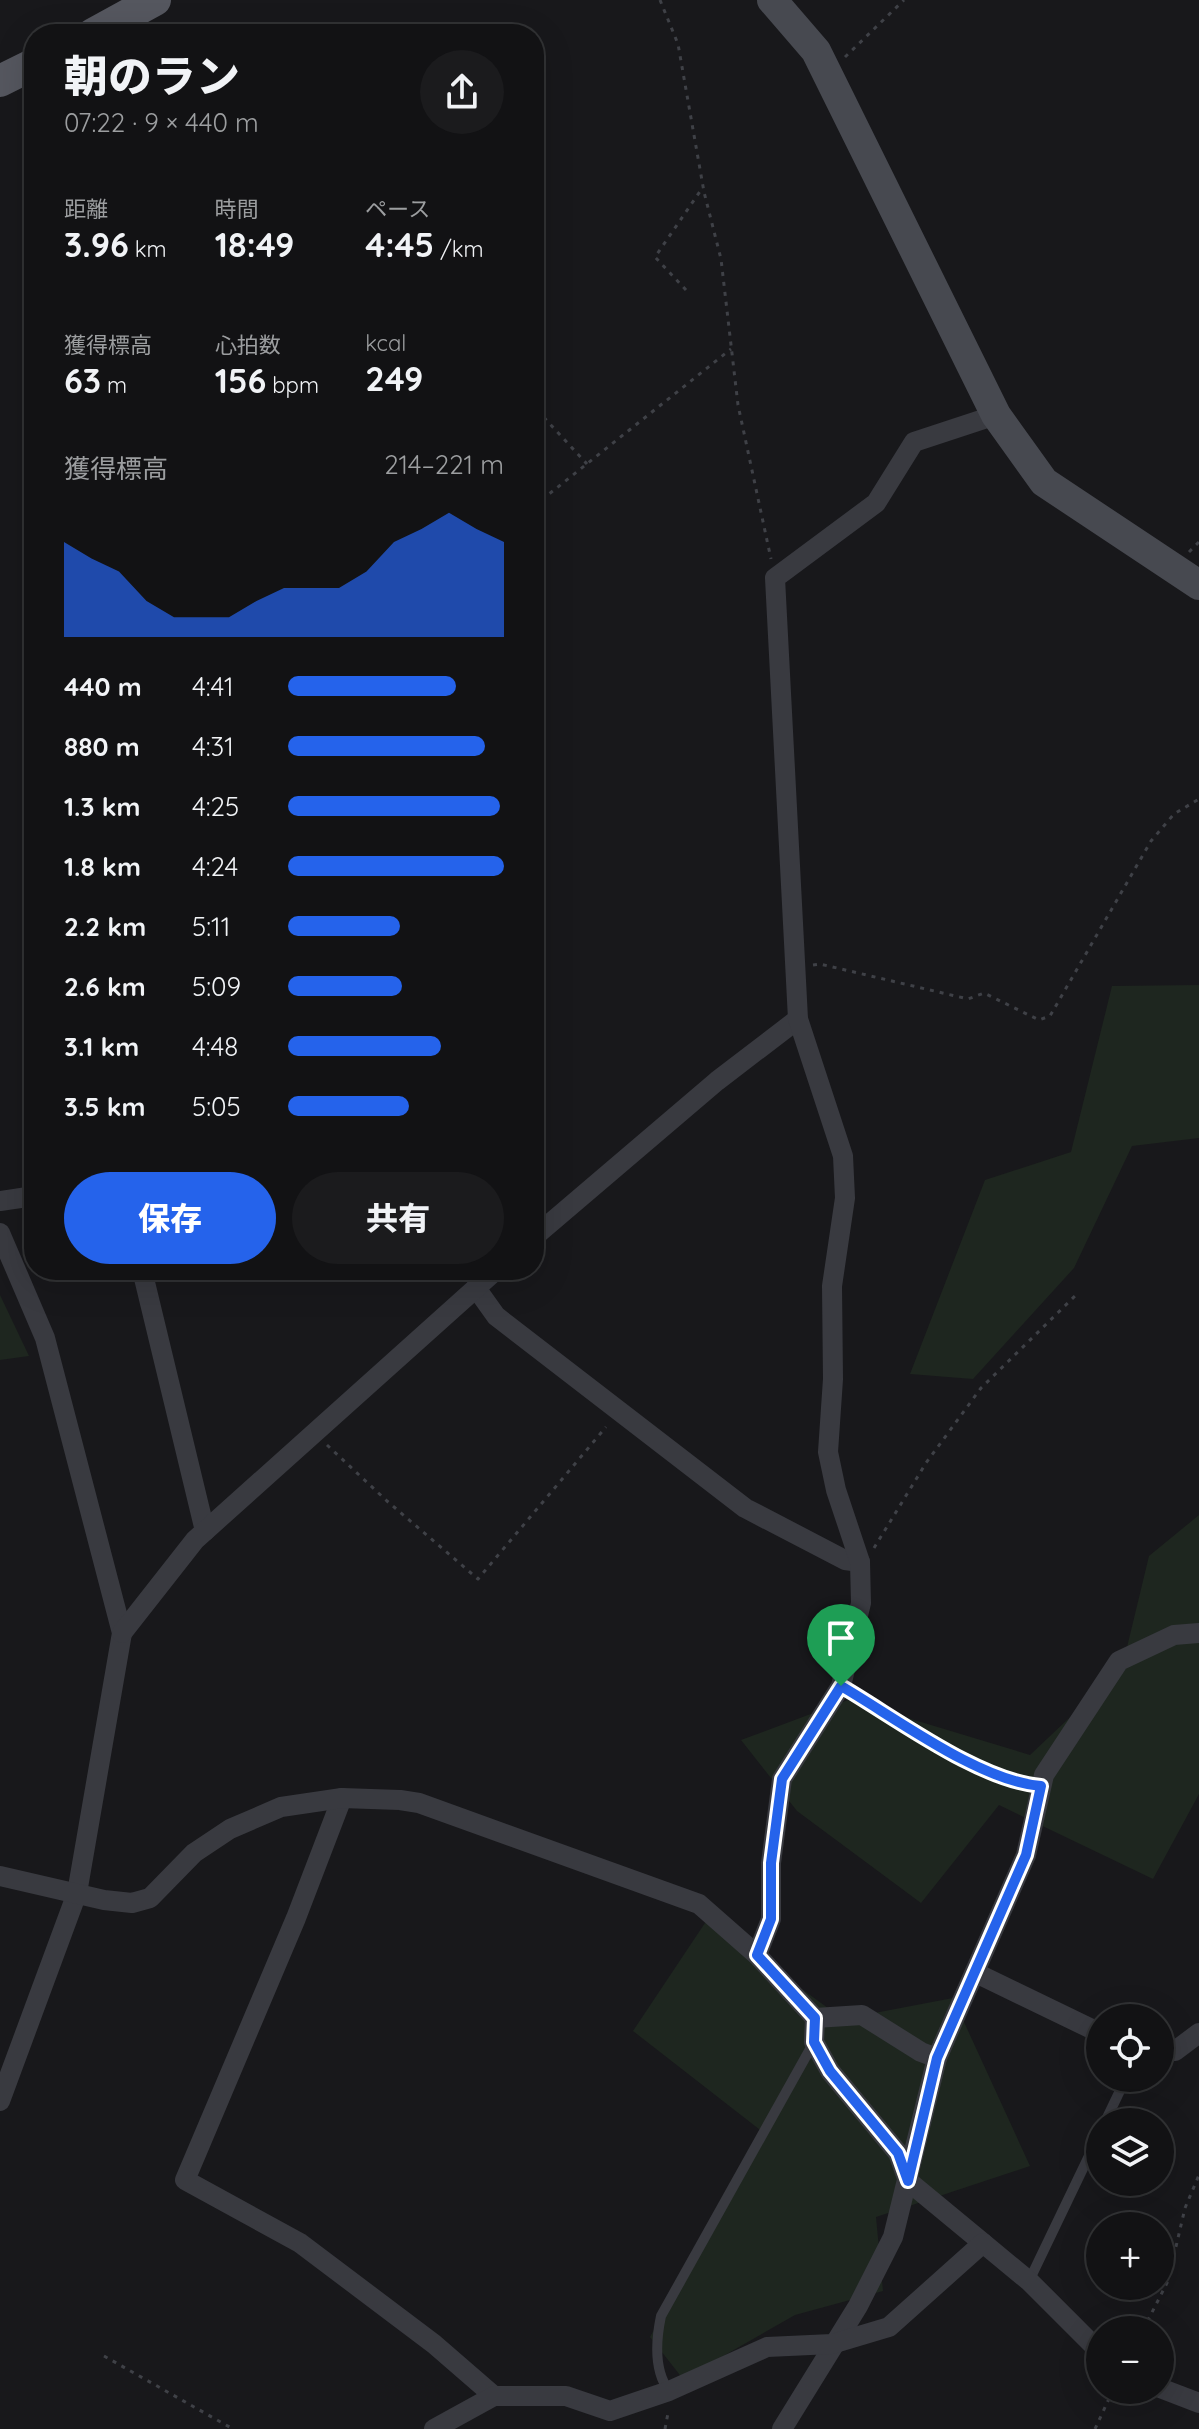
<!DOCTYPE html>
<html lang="ja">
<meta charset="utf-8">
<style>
body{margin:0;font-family:Quicksand,"Noto Sans JP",sans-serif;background:#1b1b1d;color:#f1f3f6;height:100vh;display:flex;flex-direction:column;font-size:30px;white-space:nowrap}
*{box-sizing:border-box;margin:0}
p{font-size:26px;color:#9c9ea0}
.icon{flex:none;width:44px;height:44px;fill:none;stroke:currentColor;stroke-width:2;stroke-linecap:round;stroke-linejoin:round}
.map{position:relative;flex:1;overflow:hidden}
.details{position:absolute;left:24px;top:24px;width:520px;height:1256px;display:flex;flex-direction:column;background:#121214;border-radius:32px;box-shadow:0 8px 32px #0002,0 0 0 2px #313234}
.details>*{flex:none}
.controls{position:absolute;left:1086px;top:2004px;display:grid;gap:16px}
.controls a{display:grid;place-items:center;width:88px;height:88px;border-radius:50%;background:#121214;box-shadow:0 8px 32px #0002,0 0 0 2px #313234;font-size:40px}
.pin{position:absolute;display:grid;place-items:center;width:68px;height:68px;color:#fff;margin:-82px -34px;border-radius:50% 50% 50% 0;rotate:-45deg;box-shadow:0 0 8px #0007}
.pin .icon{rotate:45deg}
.round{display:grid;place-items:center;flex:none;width:84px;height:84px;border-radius:42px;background:#1b1b1d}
.headline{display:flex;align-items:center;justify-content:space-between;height:136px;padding:0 40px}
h1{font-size:44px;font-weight:800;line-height:60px}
.stats{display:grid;grid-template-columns:repeat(3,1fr);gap:12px;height:136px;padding:8px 40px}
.stats div{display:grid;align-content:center}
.stats b{font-size:34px;font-weight:800}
.stats small{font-size:22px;font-weight:400}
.stats p{font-size:22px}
.chart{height:224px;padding:16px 40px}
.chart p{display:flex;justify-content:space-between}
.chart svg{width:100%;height:144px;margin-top:8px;fill:#2563eb;opacity:.7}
.button{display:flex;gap:16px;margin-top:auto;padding:16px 40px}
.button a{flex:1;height:92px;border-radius:48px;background:#2563eb;color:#fff;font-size:32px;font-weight:800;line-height:92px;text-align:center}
.button a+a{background:#1b1b1d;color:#f1f3f6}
ul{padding:0 40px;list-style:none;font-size:26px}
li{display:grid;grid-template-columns:128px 96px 1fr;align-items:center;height:60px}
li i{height:20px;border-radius:10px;background:#2563eb}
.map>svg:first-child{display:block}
.green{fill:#1e261f}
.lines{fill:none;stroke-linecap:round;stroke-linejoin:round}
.path{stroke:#3f4147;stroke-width:3;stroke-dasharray:4 6;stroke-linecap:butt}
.lane{stroke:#393a40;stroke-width:10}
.street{stroke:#393a40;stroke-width:20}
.secondary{stroke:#474950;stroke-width:30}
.primary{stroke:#55575f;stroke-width:32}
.route-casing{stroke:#fff;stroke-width:16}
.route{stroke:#2563eb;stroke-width:10}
</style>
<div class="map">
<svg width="1199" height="2429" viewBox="0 0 1199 2429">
<rect width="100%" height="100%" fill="#18181b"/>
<g class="green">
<path d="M 1199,985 L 1199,1138 L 1132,1146 L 1074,1268 L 973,1379 L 910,1374 L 985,1180 L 1071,1152 L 1112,986 Z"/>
<path d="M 0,1295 L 29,1356 L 0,1360 Z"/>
<path d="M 1199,1515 L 1199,1794 L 1153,1879 L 999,1805 L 921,1903 L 797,1811 L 741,1740 L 848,1700 L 1030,1755 L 1122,1668 L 1149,1556 Z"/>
<path d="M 707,1920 L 843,2019 L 953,1998 L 1030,2166 L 876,2217 L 883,2291 L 795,2315 L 683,2379 L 650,2337 L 764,2133 L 633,2031 Z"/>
</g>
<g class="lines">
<g class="path">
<path d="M 660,0 L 678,44 L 704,192 L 721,259 L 738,405 L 771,559"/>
<path d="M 845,57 L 904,0"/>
<path d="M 686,290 L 655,257 L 703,187"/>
<path d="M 537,410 L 587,464"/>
<path d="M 534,506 L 731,349"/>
<path d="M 1189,552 L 1199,542"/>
<path d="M 813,965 L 820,964 L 968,999 L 984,993 L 1039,1020 L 1050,1016 L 1151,841 L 1174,814 L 1199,799"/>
<path d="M 327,1445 L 387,1501 L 478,1579 L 606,1427"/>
<path d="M 874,1548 L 926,1463 L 981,1388 L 1079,1292"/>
<path d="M 858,1696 L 988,1773 L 1023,1784"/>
<path d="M 1143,2330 L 1168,2281 L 1185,2208 L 1199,2175"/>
<path d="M 104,2356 L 233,2429"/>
<path d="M 665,2429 L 668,2413"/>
<path d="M 1095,2429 L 1113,2390"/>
</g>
<g class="lane">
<path d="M 1105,2122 L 1126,2078"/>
<path d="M 1029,2281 L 1100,2133"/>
<path d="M 669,2391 C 654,2371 656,2340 661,2316 L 814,2042"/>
</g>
<g class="street">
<path d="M 0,1201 L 34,1196"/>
<path d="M 0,1233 L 45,1338 L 122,1633 L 77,1893 L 0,2101"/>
<path d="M 534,1237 L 717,1081 L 798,1019"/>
<path d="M 142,1270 L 205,1531"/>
<path d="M 476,1288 L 496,1316 L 745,1508 L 845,1560 L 860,1562"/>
<path d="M 122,1633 L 195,1540 L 496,1270"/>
<path d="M 342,1798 L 296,1918 L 185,2180 L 300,2243 L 434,2344 L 494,2396"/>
<path d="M 0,1876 L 104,1900 L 132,1903 L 150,1898 L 194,1853 L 230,1829 L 281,1807 L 342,1798 L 400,1800 L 419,1803 L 699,1904 L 757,1955 L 815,2018 L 862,2015 L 921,2052 L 937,2058 L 893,2237 L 858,2306 L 782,2429"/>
<path d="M 757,1955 L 771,1919 L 771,1863 L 782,1779 L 841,1686 L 861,1603 L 860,1562 L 836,1490 L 828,1452 L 833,1379 L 832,1286 L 845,1198 L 843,1156 L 798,1019 L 775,578 L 876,503 L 914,442 L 996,415"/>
<path d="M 976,1973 L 1100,2033"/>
<path d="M 815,2018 L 814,2042 L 830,2071 L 898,2153 L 908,2181 L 983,2243"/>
<path d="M 1160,2047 L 1175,2051 L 1199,2033"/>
<path d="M 937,2058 L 1026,1855 L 1044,1775 L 1119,1661 L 1174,1635 L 1199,1633"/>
<path d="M 1160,2388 L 1199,2403"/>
<path d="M 434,2429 L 494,2396 L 566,2396 L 610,2411 L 669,2391 L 767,2347 L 832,2344 L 889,2327 L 983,2243 L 1029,2281 L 1100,2352"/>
</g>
<path class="secondary" d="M 772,0 L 816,51 L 996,415 L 1044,482 L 1199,585"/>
<g class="primary">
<path d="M 93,34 L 155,0"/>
<path d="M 0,81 L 34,64"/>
</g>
</g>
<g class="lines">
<defs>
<path id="route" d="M 841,1686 C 896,1718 979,1781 1041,1786 L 1026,1855 L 937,2058 L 908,2181 L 898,2153 L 830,2071 L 814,2042 L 815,2018 L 757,1955 L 771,1919 L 771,1863 L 782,1779 Z"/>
</defs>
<use href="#route" class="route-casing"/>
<use href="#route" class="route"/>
</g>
</svg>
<div class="controls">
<a><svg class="icon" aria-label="locate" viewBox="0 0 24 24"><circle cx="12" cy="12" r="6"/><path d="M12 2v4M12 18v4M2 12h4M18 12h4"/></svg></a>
<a><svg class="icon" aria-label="layers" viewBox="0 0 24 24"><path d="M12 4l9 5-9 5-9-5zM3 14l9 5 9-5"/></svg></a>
<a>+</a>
<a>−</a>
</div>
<div class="pin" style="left:841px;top:1686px;background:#1e9e55"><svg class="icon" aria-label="arrive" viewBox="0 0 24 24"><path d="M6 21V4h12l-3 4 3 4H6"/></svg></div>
<section class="details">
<div class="headline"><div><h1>朝のラン</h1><p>07:22 · 9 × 440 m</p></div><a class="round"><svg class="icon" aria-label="share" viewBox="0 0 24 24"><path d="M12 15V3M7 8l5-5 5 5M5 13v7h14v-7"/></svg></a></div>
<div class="stats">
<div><p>距離</p><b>3.96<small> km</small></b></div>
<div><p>時間</p><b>18:49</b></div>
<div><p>ペース</p><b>4:45<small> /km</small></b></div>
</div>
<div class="stats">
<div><p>獲得標高</p><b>63<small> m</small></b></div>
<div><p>心拍数</p><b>156<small> bpm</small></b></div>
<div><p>kcal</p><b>249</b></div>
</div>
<div class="chart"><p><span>獲得標高</span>214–221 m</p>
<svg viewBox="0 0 160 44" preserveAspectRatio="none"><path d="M0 44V15L10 20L20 24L30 33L40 38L50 38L60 38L70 33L80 29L90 29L100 29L110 24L120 15L130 11L140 6L150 11L160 15V44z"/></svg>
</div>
<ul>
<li><b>440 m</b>4:41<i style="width:78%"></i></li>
<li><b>880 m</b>4:31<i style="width:91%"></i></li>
<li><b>1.3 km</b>4:25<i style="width:98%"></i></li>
<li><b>1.8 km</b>4:24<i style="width:100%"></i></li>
<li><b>2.2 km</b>5:11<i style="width:52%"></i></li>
<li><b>2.6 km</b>5:09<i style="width:53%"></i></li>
<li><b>3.1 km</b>4:48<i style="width:71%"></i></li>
<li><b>3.5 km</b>5:05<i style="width:56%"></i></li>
</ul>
<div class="button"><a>保存</a><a>共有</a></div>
</section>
</div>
